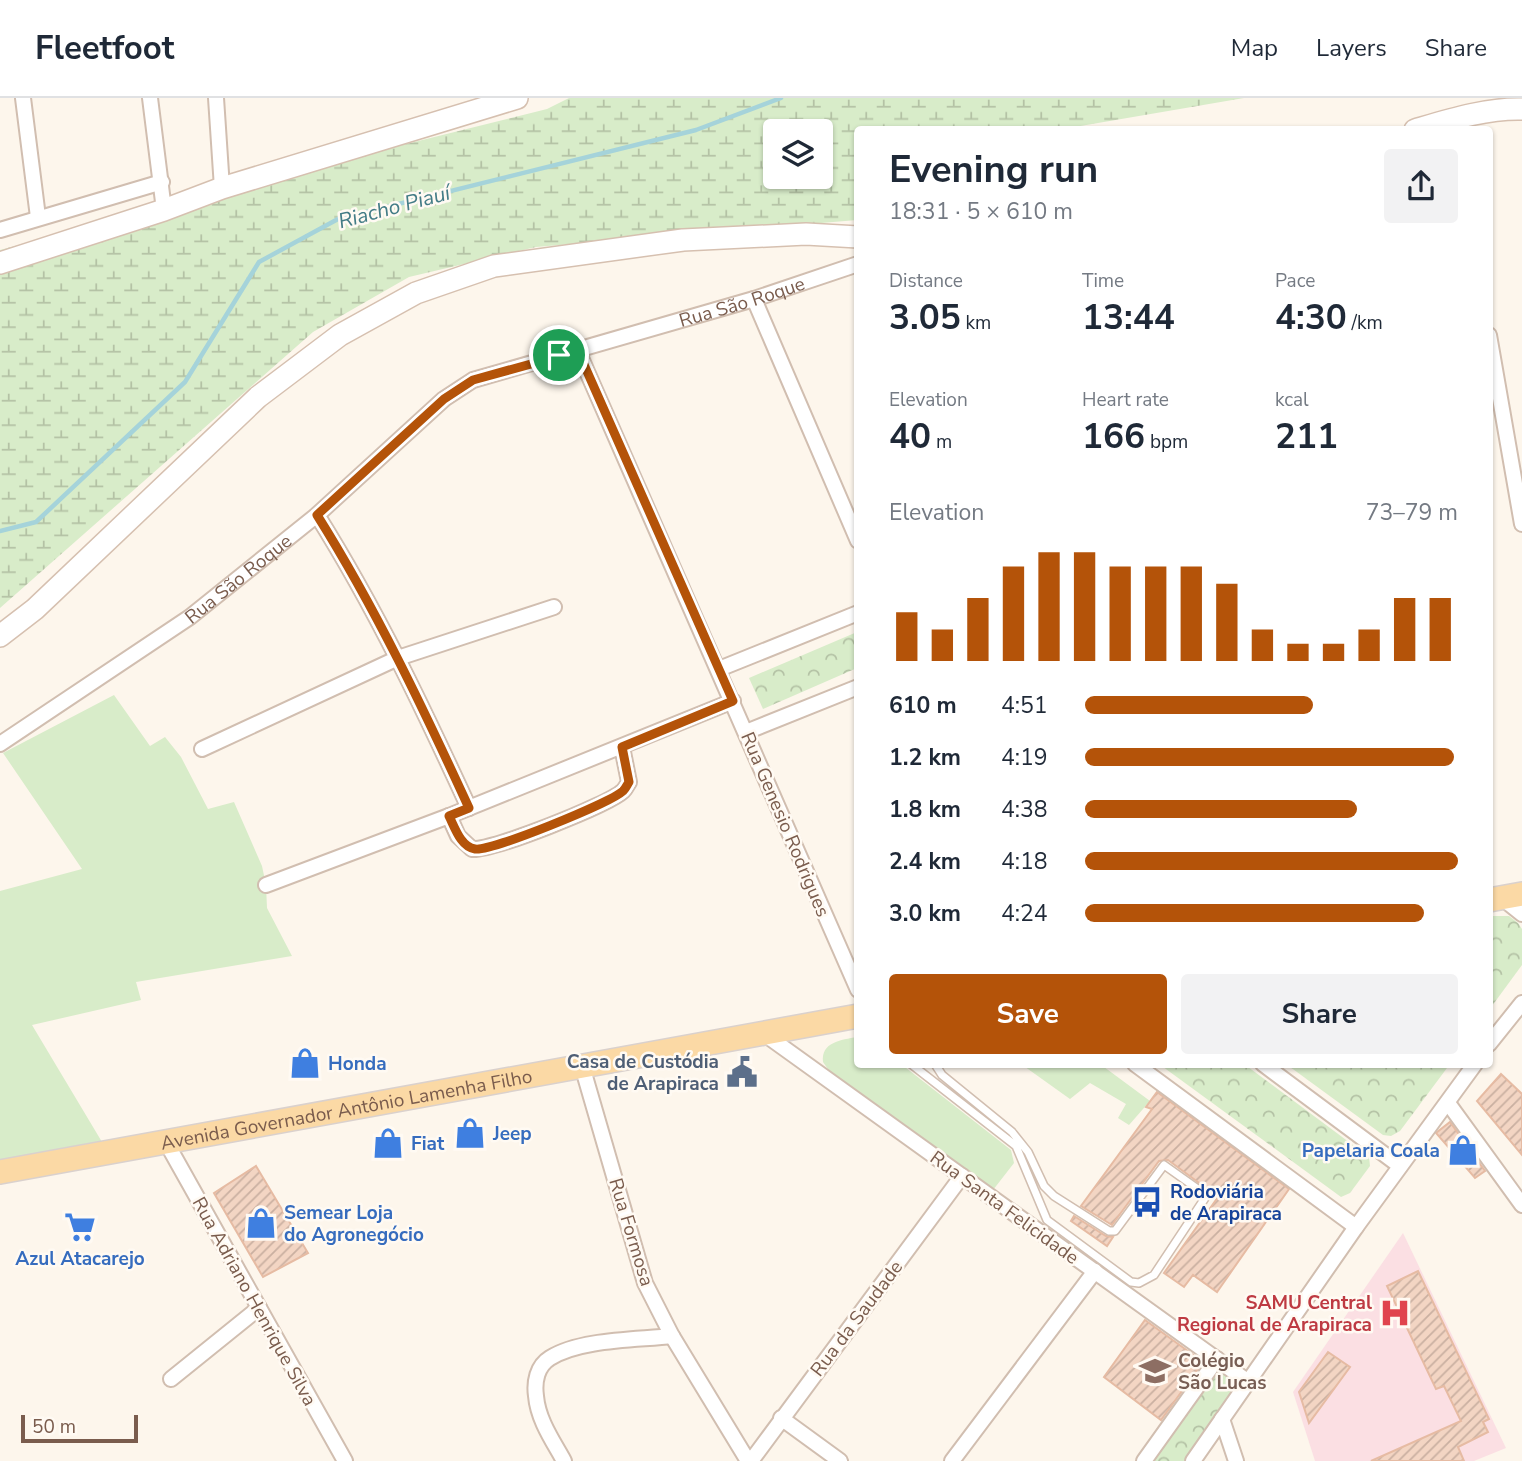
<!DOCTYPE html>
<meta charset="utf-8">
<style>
body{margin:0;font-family:"Nunito Sans",sans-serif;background:#f2f2f3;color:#1f2937;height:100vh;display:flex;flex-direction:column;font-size:26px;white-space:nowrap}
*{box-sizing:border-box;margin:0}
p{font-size:23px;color:#747a83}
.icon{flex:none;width:38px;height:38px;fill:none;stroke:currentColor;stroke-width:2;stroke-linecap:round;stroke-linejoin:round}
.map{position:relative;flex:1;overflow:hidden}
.side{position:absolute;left:854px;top:28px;width:639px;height:942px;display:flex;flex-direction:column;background:#fff;border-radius:7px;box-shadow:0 2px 5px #0004}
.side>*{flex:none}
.fabs{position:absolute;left:763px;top:21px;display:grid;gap:14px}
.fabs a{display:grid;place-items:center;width:70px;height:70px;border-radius:7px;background:#fff;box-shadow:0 2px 5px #0004;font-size:35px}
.scale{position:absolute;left:21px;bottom:18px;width:117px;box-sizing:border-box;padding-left:7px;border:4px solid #7a5c4d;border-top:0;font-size:19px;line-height:24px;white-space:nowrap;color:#7a5c4d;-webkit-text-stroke:5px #fffaf3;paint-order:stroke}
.pin{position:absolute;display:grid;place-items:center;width:60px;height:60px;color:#fff;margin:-30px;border:4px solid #fff;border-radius:50%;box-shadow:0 2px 7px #0007}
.round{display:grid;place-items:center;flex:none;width:74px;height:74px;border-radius:7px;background:#f2f2f3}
.summary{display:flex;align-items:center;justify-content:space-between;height:119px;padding:0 35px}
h1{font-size:38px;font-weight:700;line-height:52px}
.metrics{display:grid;grid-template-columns:repeat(3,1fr);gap:10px;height:119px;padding:7px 35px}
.metrics div{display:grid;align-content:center}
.metrics b{font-size:35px;font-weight:700}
.metrics small{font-size:19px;font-weight:400}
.metrics p{font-size:19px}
.chart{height:196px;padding:14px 35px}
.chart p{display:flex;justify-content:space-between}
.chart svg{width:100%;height:126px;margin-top:7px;stroke:#b45309;stroke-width:6}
.action{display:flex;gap:14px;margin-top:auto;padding:14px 35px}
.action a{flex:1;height:80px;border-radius:7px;background:#b45309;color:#fff;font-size:28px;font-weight:700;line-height:80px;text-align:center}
.action a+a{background:#f2f2f3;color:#1f2937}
ul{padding:0 35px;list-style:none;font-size:23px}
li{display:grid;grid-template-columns:112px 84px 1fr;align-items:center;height:52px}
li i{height:18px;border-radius:9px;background:#b45309}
header{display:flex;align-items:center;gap:42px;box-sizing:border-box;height:98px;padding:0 35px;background:#fff;border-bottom:2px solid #e0e1e3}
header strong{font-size:33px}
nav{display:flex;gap:38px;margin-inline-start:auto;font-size:24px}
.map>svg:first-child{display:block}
.medical{fill:#fbdfe3}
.green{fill:#d8ecc9}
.forest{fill:url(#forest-crowns)}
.wetland{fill:url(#wetland-marsh);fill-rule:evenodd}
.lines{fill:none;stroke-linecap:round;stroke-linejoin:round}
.stream{stroke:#a5d3da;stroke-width:4.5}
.building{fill:url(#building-hatch);stroke:#e6bba3;stroke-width:2}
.lane-casing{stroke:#d1beb0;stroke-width:10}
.street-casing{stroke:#d1beb0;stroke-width:18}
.secondary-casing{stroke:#d6c0b0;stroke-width:24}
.primary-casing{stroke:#dad1cd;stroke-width:26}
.lane{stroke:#fff;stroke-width:7}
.street{stroke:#fff;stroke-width:14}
.secondary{stroke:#fff;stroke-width:21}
.primary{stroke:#fbd9a5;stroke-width:23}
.route-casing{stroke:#fff;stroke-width:14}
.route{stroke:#b45309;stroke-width:9}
.labels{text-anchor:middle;stroke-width:5;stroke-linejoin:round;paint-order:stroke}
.street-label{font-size:19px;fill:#7a5c4d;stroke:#fffaf3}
.service-label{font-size:19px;font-weight:bold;fill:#4e5e75;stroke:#fffaf3;text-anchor:end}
.shop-label{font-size:19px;font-weight:bold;fill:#366cbe;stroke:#fffaf3;text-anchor:start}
.transit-label{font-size:19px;font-weight:bold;fill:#164399;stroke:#fffaf3;text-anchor:start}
.health-label{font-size:19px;font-weight:bold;fill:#be3a42;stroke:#fffaf3;text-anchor:end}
.education-label{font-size:19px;font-weight:bold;fill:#785e54;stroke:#fffaf3;text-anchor:start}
.water-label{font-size:21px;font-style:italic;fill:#437c86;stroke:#fffaf3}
</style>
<header>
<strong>Fleetfoot</strong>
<nav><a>Map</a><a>Layers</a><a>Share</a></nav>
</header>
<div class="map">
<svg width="1522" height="1363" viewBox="0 0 1522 1363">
<defs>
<pattern id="forest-crowns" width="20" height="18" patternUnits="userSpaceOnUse" patternTransform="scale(1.75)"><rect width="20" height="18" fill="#d8ecc9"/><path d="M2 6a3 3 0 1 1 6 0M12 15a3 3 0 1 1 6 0" fill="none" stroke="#b4c2a5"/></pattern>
<pattern id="wetland-marsh" width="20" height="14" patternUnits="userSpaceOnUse" patternTransform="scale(1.75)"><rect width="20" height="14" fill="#d8ecc9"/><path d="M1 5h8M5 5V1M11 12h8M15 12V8" fill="none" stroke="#b4c2a5"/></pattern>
<pattern id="building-hatch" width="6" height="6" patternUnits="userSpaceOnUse" patternTransform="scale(1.75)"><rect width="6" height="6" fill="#f3d5c3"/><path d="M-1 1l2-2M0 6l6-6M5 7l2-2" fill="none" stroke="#cab0a1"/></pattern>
</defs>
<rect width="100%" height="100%" fill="#fdf6ec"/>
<path class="medical" d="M 1403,1135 L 1506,1350 L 1474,1363 L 1315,1363 L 1293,1294 Z"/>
<g class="green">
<path d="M 114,597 L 150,648 L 165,639 L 181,659 L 208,711 L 234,704 L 262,768 L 266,787 L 267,810 L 292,858 L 136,884 L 141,902 L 32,927 L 102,1044 L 0,1062 L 0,793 L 82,771 L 3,655 Z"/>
<path d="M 857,939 L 858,966 L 901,966 L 1011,1052 L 1014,1065 L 993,1092 L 830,974 L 823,964 C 821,944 841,942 857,939 Z"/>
<path d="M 1021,966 L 1100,966 L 1150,1003 L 1129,1027 L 1118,1020 L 1126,1006 L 1090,985 L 1070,1001 Z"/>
</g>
<g class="forest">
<path d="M 857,534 L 857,570 L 763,611 L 749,580 Z"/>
<path d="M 1489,818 L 1509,818 L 1518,825 L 1522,831 L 1522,867 L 1489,912 Z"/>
<path d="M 1159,966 L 1244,966 L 1369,1059 L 1370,1068 L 1350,1095 L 1341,1099 Z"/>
<path d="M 1286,966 L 1450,966 L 1400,1033 L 1391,1038 L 1383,1037 Z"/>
<path d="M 1217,1261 L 1247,1283 L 1193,1363 L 1144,1363 Z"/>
</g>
<path class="wetland" d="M 569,0 L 1244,0 L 1063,31 L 858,32 L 857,122 L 536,149 L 409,179 L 313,234 L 0,510 L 0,152 L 241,87 L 547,11 ZM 775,33 L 821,33 L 821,79 L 775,79 Z"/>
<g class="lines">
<path class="stream" d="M 0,433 L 36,424 L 185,284 L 259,164 L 338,121 L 696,32 L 781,0"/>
</g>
<g class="building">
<path d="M 1501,976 L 1522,996 L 1522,1057 L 1477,1003 Z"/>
<path d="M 1157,994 L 1289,1091 L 1217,1194 L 1193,1177 L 1184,1189 L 1164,1175 L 1218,1099 L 1168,1062 L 1159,1063 L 1112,1127 L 1081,1108 L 1152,1011 L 1146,1009 Z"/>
<path d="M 1450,1024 L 1485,1073 L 1475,1080 L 1436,1035 Z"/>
<path d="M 256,1068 L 308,1155 L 263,1179 L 214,1095 Z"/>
<path d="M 1074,1118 L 1106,1138 L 1113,1139 L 1107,1148 L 1071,1123 Z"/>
<path d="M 1418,1173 L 1489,1321 L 1483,1324 L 1488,1334 L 1458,1349 L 1464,1363 L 1371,1363 L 1461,1323 L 1444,1288 L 1436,1291 L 1387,1188 Z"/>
<path d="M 1145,1222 L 1203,1264 L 1161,1322 L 1104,1279 Z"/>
<path d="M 1328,1254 L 1350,1269 L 1309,1325 L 1299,1294 Z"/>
</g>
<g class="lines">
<defs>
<path id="lane" d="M 911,966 L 1016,1048 L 1047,1122 L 1131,1184 L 1139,1185 L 1154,1177 L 1205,1100 L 1202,1094 L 1164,1067 L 1115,1133 L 1109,1133 L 1054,1098 L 1044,1088 L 1028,1054 L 1012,1034 L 942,977 L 935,966"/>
<g id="street">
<path d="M 23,0 L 38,119"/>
<path d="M 150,0 L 164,112"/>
<path d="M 216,0 L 222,90"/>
<path d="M 0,132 L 162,84"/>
<path d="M 754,201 L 858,443"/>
<path d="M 1489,237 L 1522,426"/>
<path d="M 578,253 L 858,892"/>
<path d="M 317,417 C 376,511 423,610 469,710"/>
<path d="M 719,571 L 858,515"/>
<path d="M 746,634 L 858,589"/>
<path id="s1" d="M 0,646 L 190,519 L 317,417 L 444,301 L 473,282 L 754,201 L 858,166"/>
<path d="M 202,651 L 398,560 L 554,509"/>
<path d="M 449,718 L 458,738 L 472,751 C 492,753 608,707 623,693 C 626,690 627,687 629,684 L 622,649"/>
<path d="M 266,787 L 449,718 L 733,603"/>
<path d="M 1502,800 L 1522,816"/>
<path d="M 763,935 L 1247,1283"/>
<path d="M 1489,946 L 1522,905"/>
<path d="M 1135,966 L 1356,1129"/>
<path d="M 1263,966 L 1400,1068"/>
<path d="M 582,968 L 645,1185 L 672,1238 L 748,1363"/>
<path d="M 1448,1005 L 1522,1107"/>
<path d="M 166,1044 L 345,1363"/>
<path d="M 171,1281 L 259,1210"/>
<path d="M 781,1320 L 840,1363"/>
<path d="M 1222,1321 L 1236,1363"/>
<path d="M 564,1363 C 553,1343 538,1322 536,1298 C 534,1284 537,1268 550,1260 C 580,1241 637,1242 672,1238"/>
<path d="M 751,1363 L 962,1078"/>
<path d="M 952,1363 L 1095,1173"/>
<path d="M 1144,1363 L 1217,1261"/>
<path d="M 1193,1363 L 1356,1129 L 1475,966"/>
</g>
<g id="secondary">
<path d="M 1415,32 C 1449,22 1487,10 1522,11"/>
<path d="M 0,165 L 164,112 L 222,90 L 517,0"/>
<path d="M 0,538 L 35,511 L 258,299 L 340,237 L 416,195 L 494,168 L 683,142 L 806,136 L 858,139"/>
</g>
<g id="primary">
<path d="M 1489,802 L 1522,796"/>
<path id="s2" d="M 0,1074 L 858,918"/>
</g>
</defs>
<use href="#lane" class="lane-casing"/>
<use href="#street" class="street-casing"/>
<use href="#secondary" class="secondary-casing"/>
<use href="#primary" class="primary-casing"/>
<use href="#lane" class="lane"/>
<use href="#street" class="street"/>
<use href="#secondary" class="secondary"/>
<use href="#primary" class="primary"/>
</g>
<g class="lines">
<defs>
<path id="route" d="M 578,253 L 733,603 L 622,649 L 629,684 C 627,687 626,690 623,693 C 610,705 490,754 475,751 C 461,749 455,730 449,718 L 469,710 C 423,610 376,511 317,417 L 444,301 L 473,282 Z"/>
</defs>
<use href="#route" class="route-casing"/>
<use href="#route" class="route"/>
</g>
<defs>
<symbol id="shop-bare" viewBox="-9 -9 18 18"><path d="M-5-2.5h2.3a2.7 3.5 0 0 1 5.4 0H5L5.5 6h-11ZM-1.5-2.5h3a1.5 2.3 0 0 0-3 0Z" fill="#3f7fe0" stroke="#fffaf3" stroke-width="2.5" paint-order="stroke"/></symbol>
<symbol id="civic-bare" viewBox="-9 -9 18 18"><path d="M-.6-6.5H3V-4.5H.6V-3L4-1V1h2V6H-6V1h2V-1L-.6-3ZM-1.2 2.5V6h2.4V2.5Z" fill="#5c6f8a" stroke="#fffaf3" stroke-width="2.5" paint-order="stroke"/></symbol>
<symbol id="bus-bare" viewBox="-9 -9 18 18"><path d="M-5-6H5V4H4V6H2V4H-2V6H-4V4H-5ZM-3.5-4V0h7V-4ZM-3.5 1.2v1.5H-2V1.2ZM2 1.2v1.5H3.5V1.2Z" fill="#1a4fb4" stroke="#fffaf3" stroke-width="2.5" paint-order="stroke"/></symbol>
<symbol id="supermarket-bare" viewBox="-9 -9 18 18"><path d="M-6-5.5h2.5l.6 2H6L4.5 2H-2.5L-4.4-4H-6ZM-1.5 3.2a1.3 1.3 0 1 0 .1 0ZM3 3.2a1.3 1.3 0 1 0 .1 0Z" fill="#3f7fe0" stroke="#fffaf3" stroke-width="2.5" paint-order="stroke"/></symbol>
<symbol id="hospital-bare" viewBox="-9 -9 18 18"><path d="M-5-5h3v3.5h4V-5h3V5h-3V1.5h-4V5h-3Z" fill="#e0444e" stroke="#fffaf3" stroke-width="2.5" paint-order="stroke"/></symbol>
<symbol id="school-bare" viewBox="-9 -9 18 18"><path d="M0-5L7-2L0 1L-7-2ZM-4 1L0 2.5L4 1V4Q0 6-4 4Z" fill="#8d6e63" stroke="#fffaf3" stroke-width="2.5" paint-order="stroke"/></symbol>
</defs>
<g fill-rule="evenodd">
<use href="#shop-bare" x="283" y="943" width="44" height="44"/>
<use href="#civic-bare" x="720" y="952" width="44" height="44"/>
<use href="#shop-bare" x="448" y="1013" width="44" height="44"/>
<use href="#shop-bare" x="366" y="1023" width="44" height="44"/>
<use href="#shop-bare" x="1441" y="1030" width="44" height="44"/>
<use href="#bus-bare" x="1125" y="1082" width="44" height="44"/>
<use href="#shop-bare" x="239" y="1103" width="44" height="44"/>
<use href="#supermarket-bare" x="58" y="1107" width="44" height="44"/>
<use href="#hospital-bare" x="1373" y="1193" width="44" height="44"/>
<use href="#school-bare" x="1133" y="1251" width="44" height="44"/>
</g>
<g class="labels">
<g class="street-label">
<text dy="7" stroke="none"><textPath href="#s1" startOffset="878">Rua São Roque</textPath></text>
<text dy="7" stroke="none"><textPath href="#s1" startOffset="290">Rua São Roque</textPath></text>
<text transform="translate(786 726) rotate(67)" y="7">Rua Genesio Rodrigues</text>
<text dy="7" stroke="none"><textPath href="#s2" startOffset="352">Avenida Governador Antônio Lamenha Filho</textPath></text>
<text transform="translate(1005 1109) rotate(36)" y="7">Rua Santa Felicidade</text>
<text transform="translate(632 1134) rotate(73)" y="7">Rua Formosa</text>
<text transform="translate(255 1203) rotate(61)" y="7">Rua Adriano Henrique Silva</text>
<text transform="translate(856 1220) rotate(-53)" y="7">Rua da Saudade</text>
</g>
<g class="service-label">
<text x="719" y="970">Casa de Custódia<tspan x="719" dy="22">de Arapiraca</tspan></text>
</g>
<g class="shop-label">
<text x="328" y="972">Honda</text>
<text x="493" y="1042">Jeep</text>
<text x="411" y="1052">Fiat</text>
<text x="1440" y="1059" text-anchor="end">Papelaria Coala</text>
<text x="284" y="1121">Semear Loja<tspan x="284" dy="22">do Agronegócio</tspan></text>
<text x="80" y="1167" text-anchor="middle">Azul Atacarejo</text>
</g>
<g class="transit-label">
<text x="1170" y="1100">Rodoviária<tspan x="1170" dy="22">de Arapiraca</tspan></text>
</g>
<g class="health-label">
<text x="1372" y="1211">SAMU Central<tspan x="1372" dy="22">Regional de Arapiraca</tspan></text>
</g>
<g class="education-label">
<text x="1178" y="1269">Colégio<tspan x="1178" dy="22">São Lucas</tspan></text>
</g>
<g class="water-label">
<text transform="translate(394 109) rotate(-15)" y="7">Riacho Piauí</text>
</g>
</g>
</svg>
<div class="fabs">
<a><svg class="icon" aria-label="layers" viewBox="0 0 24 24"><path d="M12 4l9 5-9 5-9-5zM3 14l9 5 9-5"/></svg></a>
</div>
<div class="scale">50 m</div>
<div class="pin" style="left:559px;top:257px;background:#1e9e55"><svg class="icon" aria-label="arrive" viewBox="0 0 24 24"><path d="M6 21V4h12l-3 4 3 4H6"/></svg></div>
<section class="side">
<div class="summary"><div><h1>Evening run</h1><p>18:31 · 5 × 610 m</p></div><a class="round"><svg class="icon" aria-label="share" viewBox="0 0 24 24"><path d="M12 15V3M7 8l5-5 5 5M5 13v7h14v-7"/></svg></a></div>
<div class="metrics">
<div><p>Distance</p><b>3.05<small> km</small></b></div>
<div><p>Time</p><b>13:44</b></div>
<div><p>Pace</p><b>4:30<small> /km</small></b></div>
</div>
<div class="metrics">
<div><p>Elevation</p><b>40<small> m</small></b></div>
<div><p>Heart rate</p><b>166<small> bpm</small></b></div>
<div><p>kcal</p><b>211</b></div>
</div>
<div class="chart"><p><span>Elevation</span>73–79 m</p>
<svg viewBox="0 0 160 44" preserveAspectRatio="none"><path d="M5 44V27M15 44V33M25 44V22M35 44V11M45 44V6M55 44V6M65 44V11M75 44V11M85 44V11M95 44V17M105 44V33M115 44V38M125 44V38M135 44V33M145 44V22M155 44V22"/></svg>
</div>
<ul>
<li><b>610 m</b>4:51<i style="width:61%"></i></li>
<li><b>1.2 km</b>4:19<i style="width:99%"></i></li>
<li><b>1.8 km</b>4:38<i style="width:73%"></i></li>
<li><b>2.4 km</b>4:18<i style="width:100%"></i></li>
<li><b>3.0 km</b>4:24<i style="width:91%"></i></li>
</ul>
<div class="action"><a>Save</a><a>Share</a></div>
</section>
</div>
